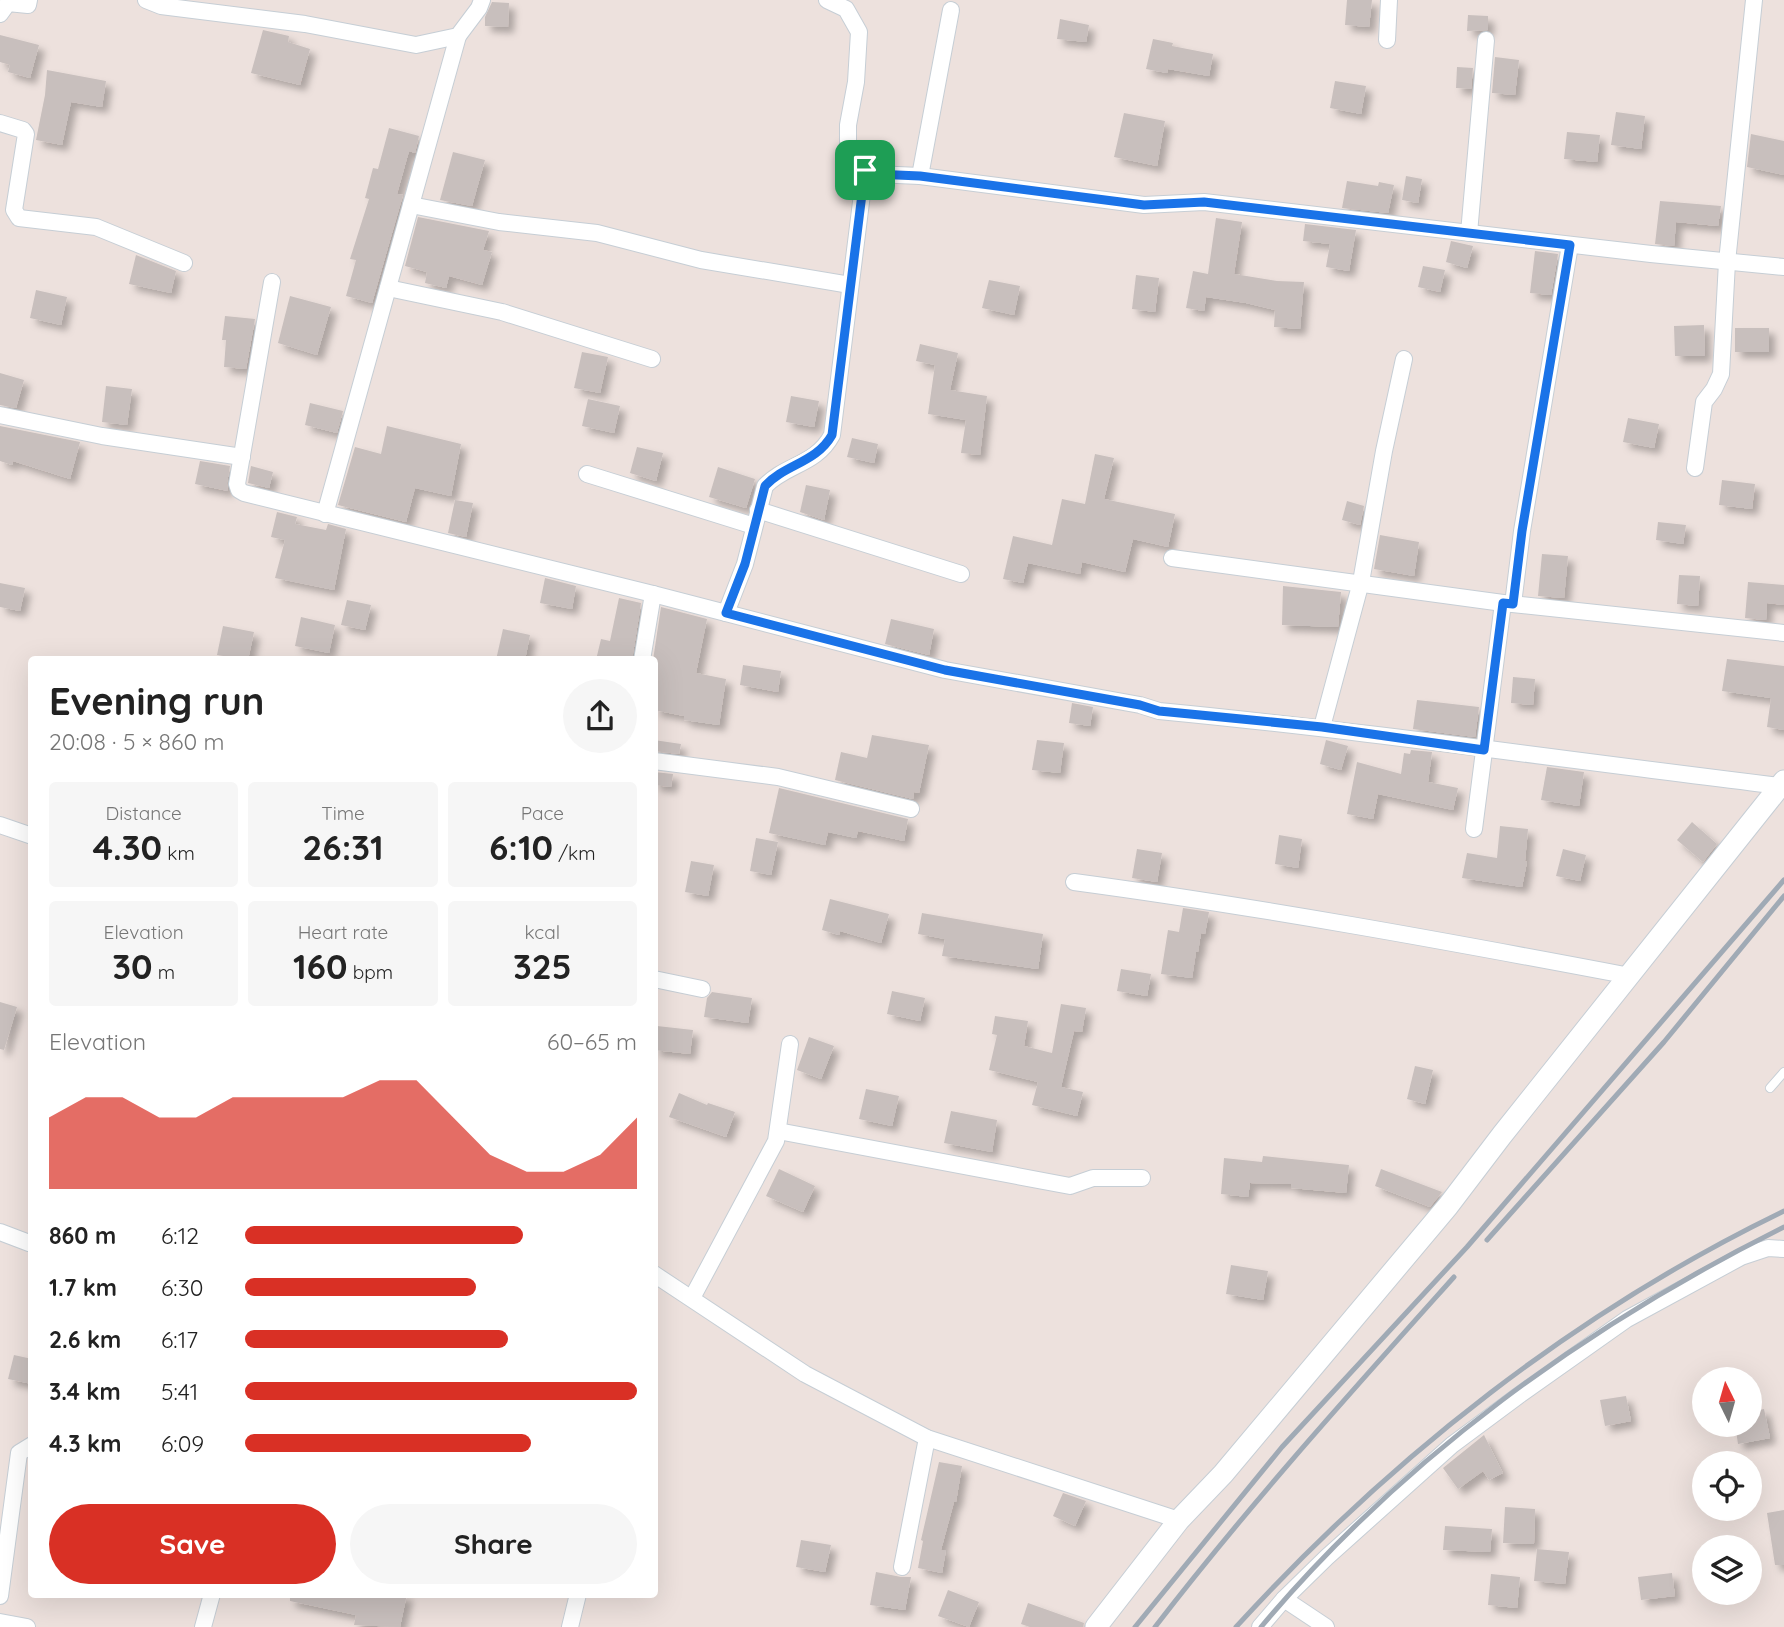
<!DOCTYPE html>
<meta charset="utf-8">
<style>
body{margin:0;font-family:Quicksand,sans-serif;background:#f6f6f6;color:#222;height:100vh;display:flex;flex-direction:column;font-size:26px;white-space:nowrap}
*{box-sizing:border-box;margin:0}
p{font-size:23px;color:#767676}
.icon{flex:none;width:38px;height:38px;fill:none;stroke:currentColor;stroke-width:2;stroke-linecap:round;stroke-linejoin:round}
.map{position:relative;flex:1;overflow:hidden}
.side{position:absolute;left:28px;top:656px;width:630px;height:942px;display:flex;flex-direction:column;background:#fff;border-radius:7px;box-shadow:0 7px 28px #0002}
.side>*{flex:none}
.needle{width:46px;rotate:355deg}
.tools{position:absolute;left:1692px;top:1367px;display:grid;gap:14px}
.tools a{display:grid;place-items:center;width:70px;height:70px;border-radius:50%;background:#fff;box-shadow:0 7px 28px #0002;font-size:35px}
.pin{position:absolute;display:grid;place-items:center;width:60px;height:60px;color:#fff;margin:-30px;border-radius:14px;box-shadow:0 4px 10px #0006}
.round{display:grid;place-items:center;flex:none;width:74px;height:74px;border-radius:37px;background:#f6f6f6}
.overview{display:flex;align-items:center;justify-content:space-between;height:119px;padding:0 21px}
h1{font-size:38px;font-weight:700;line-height:52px}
.metrics{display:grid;grid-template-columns:repeat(3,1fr);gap:10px;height:119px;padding:7px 21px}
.metrics div{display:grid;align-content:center;border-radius:7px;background:#f6f6f6;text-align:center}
.metrics b{font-size:35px;font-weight:700}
.metrics small{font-size:19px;font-weight:400}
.metrics p{font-size:19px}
.chart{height:196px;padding:14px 21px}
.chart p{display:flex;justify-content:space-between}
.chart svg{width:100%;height:126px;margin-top:7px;fill:#d93025;opacity:.7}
.cta{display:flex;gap:14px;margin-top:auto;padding:14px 21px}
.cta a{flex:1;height:80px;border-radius:42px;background:#d93025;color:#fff;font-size:28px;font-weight:700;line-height:80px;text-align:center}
.cta a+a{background:#f6f6f6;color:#222}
ul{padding:0 21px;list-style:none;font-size:23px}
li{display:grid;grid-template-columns:112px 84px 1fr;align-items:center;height:52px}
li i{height:18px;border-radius:9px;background:#d93025}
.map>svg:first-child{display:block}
.building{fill:#c8bfbd;filter:url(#shadow)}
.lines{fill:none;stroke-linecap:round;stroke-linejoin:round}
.service-casing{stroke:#c6ced5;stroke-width:10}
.minor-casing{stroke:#c6ced5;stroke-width:18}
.tertiary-casing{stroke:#c6ced5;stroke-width:23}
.service{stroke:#fff;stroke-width:8}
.minor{stroke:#fff;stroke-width:16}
.tertiary{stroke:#fff;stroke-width:21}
.rail{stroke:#a0aab5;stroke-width:5}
.route-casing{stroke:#fff;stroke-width:14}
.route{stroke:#1a73e8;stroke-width:9}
</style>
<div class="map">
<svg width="1784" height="1627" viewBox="0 0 1784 1627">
<defs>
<filter id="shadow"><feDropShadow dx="6" dy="6" stdDeviation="3.5" flood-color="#0004"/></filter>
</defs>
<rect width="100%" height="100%" fill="#ede1dd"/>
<g class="building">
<path d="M 1347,0 L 1372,0 L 1369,27 L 1345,25 Z"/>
<path d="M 492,2 L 509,3 L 508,27 L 485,26 L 485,17 Z"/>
<path d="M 1468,15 L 1488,16 L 1488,30 L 1467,31 Z"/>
<path d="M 1060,19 L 1089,25 L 1086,42 L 1057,39 Z"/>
<path d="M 263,30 L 289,36 L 288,42 L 310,49 L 300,85 L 251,73 Z"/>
<path d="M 0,35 L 39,45 L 30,78 L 8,72 L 10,65 L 0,62 Z"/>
<path d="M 1153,39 L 1173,43 L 1172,46 L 1213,54 L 1209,76 L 1168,69 L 1167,73 L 1146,69 Z"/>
<path d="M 1495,57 L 1519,60 L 1515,95 L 1492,93 Z"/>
<path d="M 1457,67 L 1473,68 L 1471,89 L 1456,88 Z"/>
<path d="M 47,70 L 106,81 L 102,107 L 71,102 L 62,145 L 36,140 L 45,95 Z"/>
<path d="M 1335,81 L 1366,86 L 1361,114 L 1330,108 Z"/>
<path d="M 1616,112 L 1645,116 L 1641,149 L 1611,145 Z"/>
<path d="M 1124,113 L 1165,121 L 1157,166 L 1114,157 Z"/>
<path d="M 389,128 L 419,136 L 415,153 L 409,151 L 397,194 L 403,195 L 372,303 L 346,296 L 356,260 L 350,259 L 369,199 L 365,198 L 373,168 L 378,169 Z"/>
<path d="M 1567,132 L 1600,135 L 1597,162 L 1564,159 Z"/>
<path d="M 1751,134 L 1784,141 L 1784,175 L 1747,167 Z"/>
<path d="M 453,152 L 485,160 L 472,206 L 440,200 Z"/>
<path d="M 1406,176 L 1422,179 L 1418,203 L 1402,200 Z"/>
<path d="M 1347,181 L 1378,186 L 1379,182 L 1394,185 L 1388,213 L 1342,208 Z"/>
<path d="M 1660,201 L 1721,206 L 1718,226 L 1676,222 L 1674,246 L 1655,244 Z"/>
<path d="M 418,217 L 489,231 L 483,250 L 492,252 L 482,285 L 449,276 L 446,288 L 425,283 L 427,272 L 405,266 Z"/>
<path d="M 1216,218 L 1242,222 L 1234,274 L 1277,281 L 1304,282 L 1300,329 L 1274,327 L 1275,310 L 1246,303 L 1206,297 L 1204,311 L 1186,308 L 1193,271 L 1208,274 Z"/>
<path d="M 1305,224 L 1356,230 L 1349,271 L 1326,267 L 1330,244 L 1303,241 Z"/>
<path d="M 1451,241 L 1473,246 L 1467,268 L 1446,262 Z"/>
<path d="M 1535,251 L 1558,254 L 1551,295 L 1530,293 Z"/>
<path d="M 136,255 L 176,271 L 171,293 L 129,284 Z"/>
<path d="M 1423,266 L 1445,270 L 1440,292 L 1418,287 Z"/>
<path d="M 1136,275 L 1159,278 L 1155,312 L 1132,309 Z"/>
<path d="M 989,280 L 1020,286 L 1014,315 L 982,308 Z"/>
<path d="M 36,290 L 67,297 L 61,325 L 30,318 Z"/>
<path d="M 290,296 L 331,307 L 317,355 L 278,343 Z"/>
<path d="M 225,316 L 255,319 L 246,369 L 224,367 L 226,340 L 222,340 Z"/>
<path d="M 1704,325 L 1705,356 L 1675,356 L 1674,326 Z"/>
<rect x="1735" y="328" width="34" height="24"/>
<path d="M 920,344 L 958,353 L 950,390 L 987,396 L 980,455 L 961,453 L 966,420 L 928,414 L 935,365 L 916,361 Z"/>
<path d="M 582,352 L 608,357 L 600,393 L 574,388 Z"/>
<path d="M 0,373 L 24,380 L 16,408 L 0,405 Z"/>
<path d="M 106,386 L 132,389 L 127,425 L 102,422 Z"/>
<path d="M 791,396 L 819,401 L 814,427 L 786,422 Z"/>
<path d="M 588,399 L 620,406 L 614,433 L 582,426 Z"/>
<path d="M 310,403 L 343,411 L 337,433 L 305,425 Z"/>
<path d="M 1628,418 L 1659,424 L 1654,448 L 1623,442 Z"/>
<path d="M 0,426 L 80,442 L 70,479 L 13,461 L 12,465 L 0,461 Z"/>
<path d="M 387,426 L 461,444 L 451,496 L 415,488 L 406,522 L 338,505 L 355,447 L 381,454 Z"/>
<path d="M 852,438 L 878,444 L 874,463 L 847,457 Z"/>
<path d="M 637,447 L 663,453 L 656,481 L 630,473 Z"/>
<path d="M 1095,454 L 1114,458 L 1104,499 L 1175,514 L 1168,547 L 1133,539 L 1125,572 L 1082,562 L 1080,574 L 1028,563 L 1023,583 L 1003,579 L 1013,536 L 1052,545 L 1062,499 L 1085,504 Z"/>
<path d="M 200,461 L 230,466 L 227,483 L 228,491 L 195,484 Z"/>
<path d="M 251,466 L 273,472 L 269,488 L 248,483 Z"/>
<path d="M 718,467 L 755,479 L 746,508 L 709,497 Z"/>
<path d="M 1722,480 L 1755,484 L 1752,509 L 1719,505 Z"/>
<path d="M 806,485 L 830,490 L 824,520 L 800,512 Z"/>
<path d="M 455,500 L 473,503 L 466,537 L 448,533 Z"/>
<path d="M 1347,501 L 1364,506 L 1360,525 L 1342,520 Z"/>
<path d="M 277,512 L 297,517 L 295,524 L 326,530 L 328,524 L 346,529 L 334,590 L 275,578 L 285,540 L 271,537 Z"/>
<path d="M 1658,522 L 1686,525 L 1683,544 L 1656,540 Z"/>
<path d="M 1380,535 L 1419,542 L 1414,576 L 1374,569 Z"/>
<path d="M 1542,554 L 1568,556 L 1564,598 L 1538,596 Z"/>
<path d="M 1679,575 L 1700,576 L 1698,606 L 1677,604 Z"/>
<path d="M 545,578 L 576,586 L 572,609 L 540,603 Z"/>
<path d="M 1748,582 L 1784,585 L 1784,605 L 1767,603 L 1766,620 L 1745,618 Z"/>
<path d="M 0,583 L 25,588 L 20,611 L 0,607 Z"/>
<path d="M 1283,586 L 1341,592 L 1338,627 L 1282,625 Z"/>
<path d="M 619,598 L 641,603 L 632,660 L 596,660 L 601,639 L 610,641 Z"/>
<path d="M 347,600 L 371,605 L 365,630 L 341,625 Z"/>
<path d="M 661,607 L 707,619 L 696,673 L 726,679 L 719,725 L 684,720 L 684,716 L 654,710 L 658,689 L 654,688 L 657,660 L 653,660 Z"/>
<path d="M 301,617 L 335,625 L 329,653 L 295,646 Z"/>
<path d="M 891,619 L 934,629 L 929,655 L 885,644 Z"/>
<path d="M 223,626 L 254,632 L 248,660 L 217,655 Z"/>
<path d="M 503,629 L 530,635 L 525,660 L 496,660 Z"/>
<path d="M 1727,659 L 1784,666 L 1784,730 L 1767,727 L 1771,698 L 1722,691 Z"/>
<path d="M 743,665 L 781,671 L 778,692 L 740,685 Z"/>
<path d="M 1513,677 L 1535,679 L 1533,705 L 1511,703 Z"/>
<path d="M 1417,700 L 1479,707 L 1475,737 L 1413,729 Z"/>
<path d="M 1072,703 L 1093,707 L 1090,726 L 1069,723 Z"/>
<path d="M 872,735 L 929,745 L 919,793 L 914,792 L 913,799 L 835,780 L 841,752 L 867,758 Z"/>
<path d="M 654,740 L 681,744 L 679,754 L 654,751 Z"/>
<path d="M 1037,740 L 1064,743 L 1060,773 L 1032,770 Z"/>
<path d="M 1326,740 L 1348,746 L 1341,770 L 1320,764 Z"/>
<path d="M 1411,750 L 1432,752 L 1428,782 L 1458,788 L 1453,810 L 1378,794 L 1373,819 L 1347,814 L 1357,762 L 1401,774 L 1404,753 L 1410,754 Z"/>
<path d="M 1547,767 L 1584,772 L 1579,806 L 1541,800 Z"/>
<path d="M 654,772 L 673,774 L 671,787 L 654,785 Z"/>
<path d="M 779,788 L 908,819 L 904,841 L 858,831 L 856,838 L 828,832 L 825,845 L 769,833 Z"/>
<path d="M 1692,822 L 1717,844 L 1703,862 L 1677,840 Z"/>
<path d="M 1500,826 L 1528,829 L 1525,861 L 1527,862 L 1522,887 L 1462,878 L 1467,853 L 1497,858 Z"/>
<path d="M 1279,835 L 1302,839 L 1298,868 L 1275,864 Z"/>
<path d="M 756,838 L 778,842 L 771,875 L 750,871 Z"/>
<path d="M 1137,849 L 1162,853 L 1157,882 L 1132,878 Z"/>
<path d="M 1563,849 L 1586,855 L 1580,881 L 1556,876 Z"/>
<path d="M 691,861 L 714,865 L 708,896 L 685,892 Z"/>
<path d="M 830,899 L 889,914 L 881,943 L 840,931 L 839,935 L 822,930 Z"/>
<path d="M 1183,908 L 1209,912 L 1205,934 L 1201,933 L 1198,952 L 1196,952 L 1192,978 L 1161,974 L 1168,930 L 1179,932 Z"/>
<path d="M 922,913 L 1043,934 L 1038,969 L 942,956 L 945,939 L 918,934 Z"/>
<path d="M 1121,969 L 1151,974 L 1147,996 L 1117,991 Z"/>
<path d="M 892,991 L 925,998 L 920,1021 L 887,1014 Z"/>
<path d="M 712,992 L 752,998 L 748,1023 L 704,1017 L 707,998 Z"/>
<path d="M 0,1002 L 17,1007 L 4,1050 L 0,1049 Z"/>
<path d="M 1061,1004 L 1086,1008 L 1082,1032 L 1074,1031 L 1061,1087 L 1083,1092 L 1077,1116 L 1032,1105 L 1038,1082 L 989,1070 L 997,1035 L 992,1034 L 995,1016 L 1028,1021 L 1024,1046 L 1052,1053 Z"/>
<path d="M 657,1026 L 693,1030 L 690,1054 L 654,1050 Z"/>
<path d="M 809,1037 L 834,1046 L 821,1079 L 797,1070 Z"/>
<path d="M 1415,1066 L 1433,1070 L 1425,1104 L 1407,1099 Z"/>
<path d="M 866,1089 L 899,1096 L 892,1126 L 859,1119 Z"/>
<path d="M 679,1093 L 707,1105 L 708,1103 L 735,1112 L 726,1137 L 669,1117 Z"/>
<path d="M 951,1111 L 997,1120 L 992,1152 L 944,1143 Z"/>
<path d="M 1263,1156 L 1349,1165 L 1346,1193 L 1291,1188 L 1291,1184 L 1250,1183 L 1248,1197 L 1221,1194 L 1224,1158 L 1262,1162 Z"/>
<path d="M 779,1169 L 815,1186 L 803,1212 L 766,1196 Z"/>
<path d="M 1381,1169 L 1442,1192 L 1430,1207 L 1375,1186 Z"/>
<path d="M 1231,1265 L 1268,1271 L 1263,1300 L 1226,1294 Z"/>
<path d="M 14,1355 L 32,1359 L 32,1384 L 8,1379 Z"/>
<path d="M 1626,1396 L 1631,1421 L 1605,1426 L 1600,1400 Z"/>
<path d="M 1764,1409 L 1770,1438 L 1738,1444 L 1735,1424 L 1750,1424 L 1750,1412 Z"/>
<path d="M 1484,1435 L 1503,1473 L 1489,1480 L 1483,1471 L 1458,1489 L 1443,1468 Z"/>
<path d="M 939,1462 L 962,1466 L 956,1502 L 954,1502 L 941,1550 L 946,1550 L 942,1573 L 918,1568 L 923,1541 L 921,1540 Z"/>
<path d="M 1063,1493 L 1086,1501 L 1075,1526 L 1053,1516 Z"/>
<path d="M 1505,1507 L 1535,1509 L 1534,1544 L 1503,1543 Z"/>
<path d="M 1784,1510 L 1784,1565 L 1775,1565 L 1767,1513 Z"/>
<path d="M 1445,1526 L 1492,1529 L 1490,1552 L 1443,1550 Z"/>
<path d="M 801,1540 L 831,1545 L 825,1572 L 796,1567 Z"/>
<path d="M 1537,1549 L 1569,1552 L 1565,1584 L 1534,1581 Z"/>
<path d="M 876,1572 L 901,1577 L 911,1577 L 905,1610 L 870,1605 Z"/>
<path d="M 1672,1573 L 1675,1596 L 1641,1600 L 1638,1577 Z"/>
<path d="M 1491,1574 L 1520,1577 L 1517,1608 L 1488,1605 Z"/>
<path d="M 948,1590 L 979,1602 L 969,1627 L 938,1616 Z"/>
<path d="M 290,1594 L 407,1594 L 400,1627 L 354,1625 L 356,1615 L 290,1601 Z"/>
<path d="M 1028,1603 L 1084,1623 L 1083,1627 L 1030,1627 L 1021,1624 Z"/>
</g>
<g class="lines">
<defs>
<path id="service" d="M 1770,1088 L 1784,1072"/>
<g id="minor">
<path d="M 146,0 L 161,6 L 305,24 L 416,45 L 458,36 L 479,8 L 482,0"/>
<path d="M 827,0 L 846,9 L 859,32 L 856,82 L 848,125 L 848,151 L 855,165 L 874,174 L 920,176 L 1144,205 L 1204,202 L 1651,254 L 1784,267"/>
<path d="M 0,14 L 8,3 L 28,5 L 29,0"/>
<path d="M 1387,40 L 1389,0"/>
<path d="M 0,123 L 23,130 L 26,134 L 14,210 L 19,218 L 96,227 L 184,263"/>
<path d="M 920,176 L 951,10"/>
<path d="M 411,205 L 499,222 L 597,233 L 701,260 L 850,285"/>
<path d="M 1469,233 L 1486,40"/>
<path d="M 272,282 L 237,484 L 239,490 L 244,493 L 653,594 L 945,670 L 1140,705 L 1159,711 C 1367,731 1573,761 1780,786"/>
<path d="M 388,288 L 502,312 L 652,359"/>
<path d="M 0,415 L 102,436 L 242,457"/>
<path d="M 1695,468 L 1704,402 L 1714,389 L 1721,374 L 1727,262 L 1754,0"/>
<path d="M 587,474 L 754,526"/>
<path d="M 758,510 L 961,574"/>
<path d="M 325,514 L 458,36"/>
<path d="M 1172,558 L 1503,603 L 1784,633"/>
<path d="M 1513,604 L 1522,531 L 1570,245"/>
<path d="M 726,613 L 745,564 L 765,486 C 786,464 816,465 832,435 L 865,170"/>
<path d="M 642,660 L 653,594"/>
<path d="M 1322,727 L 1361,582 L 1384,451 L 1404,359"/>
<path d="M 654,761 L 778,777 L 911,809"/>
<path d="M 0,825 L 32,836"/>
<path d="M 1474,829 L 1503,603"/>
<path d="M 1074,882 C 1260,907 1445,941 1630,976"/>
<path d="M 654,979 L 702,989"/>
<path d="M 778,1131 L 1070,1186 L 1093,1178 L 1142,1178"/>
<path d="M 0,1232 L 29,1243"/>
<path d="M 654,1274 L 805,1374 L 927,1438 L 1179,1520"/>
<path d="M 692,1298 L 776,1141 L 790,1044"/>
<path d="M 902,1567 L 927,1438"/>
<path d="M 0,1596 L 19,1453 L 32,1445"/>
<path d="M 1284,1599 L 1326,1627"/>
<path d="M 0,1622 L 27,1627"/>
<path d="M 203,1627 L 212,1594"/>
<path d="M 570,1627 L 578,1594"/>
<path d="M 1260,1627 L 1284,1599 L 1327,1557 L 1452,1445 L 1518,1396 L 1627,1319 L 1741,1257 L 1768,1248 L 1784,1249"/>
</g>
<path id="tertiary" d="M 1096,1627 L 1179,1520 L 1223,1474 L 1448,1206 L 1502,1135 L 1784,781"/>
</defs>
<use href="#service" class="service-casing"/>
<use href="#minor" class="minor-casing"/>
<use href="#tertiary" class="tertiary-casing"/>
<use href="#service" class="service"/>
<use href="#minor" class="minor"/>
<use href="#tertiary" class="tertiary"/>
<g class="rail">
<path d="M 1487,1240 L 1664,1042 L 1784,896"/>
<path d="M 1135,1627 L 1282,1447 L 1467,1247 L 1784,880"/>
<path d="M 1155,1627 C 1249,1505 1352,1391 1454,1277"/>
<path d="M 1236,1627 C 1391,1457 1577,1311 1784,1211"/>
<path d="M 1261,1627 C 1403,1458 1587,1325 1784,1227"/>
</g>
</g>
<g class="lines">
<defs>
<path id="route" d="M 865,170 L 874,174 L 920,176 L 1144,205 L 1204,202 L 1570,245 L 1522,531 L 1513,604 L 1503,603 L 1484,750 L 1322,727 L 1159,711 L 1140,705 L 945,670 L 726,613 L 745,564 L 765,486 C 785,464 816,463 832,435 Z"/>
</defs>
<use href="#route" class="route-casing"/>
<use href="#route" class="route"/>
</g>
</svg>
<div class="tools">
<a><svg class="needle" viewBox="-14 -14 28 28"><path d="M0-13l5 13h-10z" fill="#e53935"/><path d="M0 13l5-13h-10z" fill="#767676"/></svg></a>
<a><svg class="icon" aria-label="locate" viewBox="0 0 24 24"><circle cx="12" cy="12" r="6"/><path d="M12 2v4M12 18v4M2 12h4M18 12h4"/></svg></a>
<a><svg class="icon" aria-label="layers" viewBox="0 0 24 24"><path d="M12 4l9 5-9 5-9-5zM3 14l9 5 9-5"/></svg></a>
</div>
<div class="pin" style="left:865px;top:170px;background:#1e9e55"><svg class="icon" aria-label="arrive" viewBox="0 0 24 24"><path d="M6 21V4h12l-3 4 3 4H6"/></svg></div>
<section class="side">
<div class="overview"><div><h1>Evening run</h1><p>20:08 · 5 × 860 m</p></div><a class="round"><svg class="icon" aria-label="share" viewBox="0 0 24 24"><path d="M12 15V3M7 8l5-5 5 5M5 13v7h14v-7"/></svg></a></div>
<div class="metrics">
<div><p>Distance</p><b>4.30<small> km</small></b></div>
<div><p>Time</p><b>26:31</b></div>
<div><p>Pace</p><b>6:10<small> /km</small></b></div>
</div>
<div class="metrics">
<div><p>Elevation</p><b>30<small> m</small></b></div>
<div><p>Heart rate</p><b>160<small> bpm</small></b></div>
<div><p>kcal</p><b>325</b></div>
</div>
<div class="chart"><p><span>Elevation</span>60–65 m</p>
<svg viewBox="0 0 160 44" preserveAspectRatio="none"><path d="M0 44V19L10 12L20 12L30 19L40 19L50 12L60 12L70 12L80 12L90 6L100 6L110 19L120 32L130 38L140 38L150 32L160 19V44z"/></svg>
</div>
<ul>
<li><b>860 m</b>6:12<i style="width:71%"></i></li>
<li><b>1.7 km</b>6:30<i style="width:59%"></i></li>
<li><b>2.6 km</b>6:17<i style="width:67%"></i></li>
<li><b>3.4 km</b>5:41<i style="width:100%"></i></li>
<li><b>4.3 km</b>6:09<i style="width:73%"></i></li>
</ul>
<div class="cta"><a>Save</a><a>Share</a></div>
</section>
</div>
